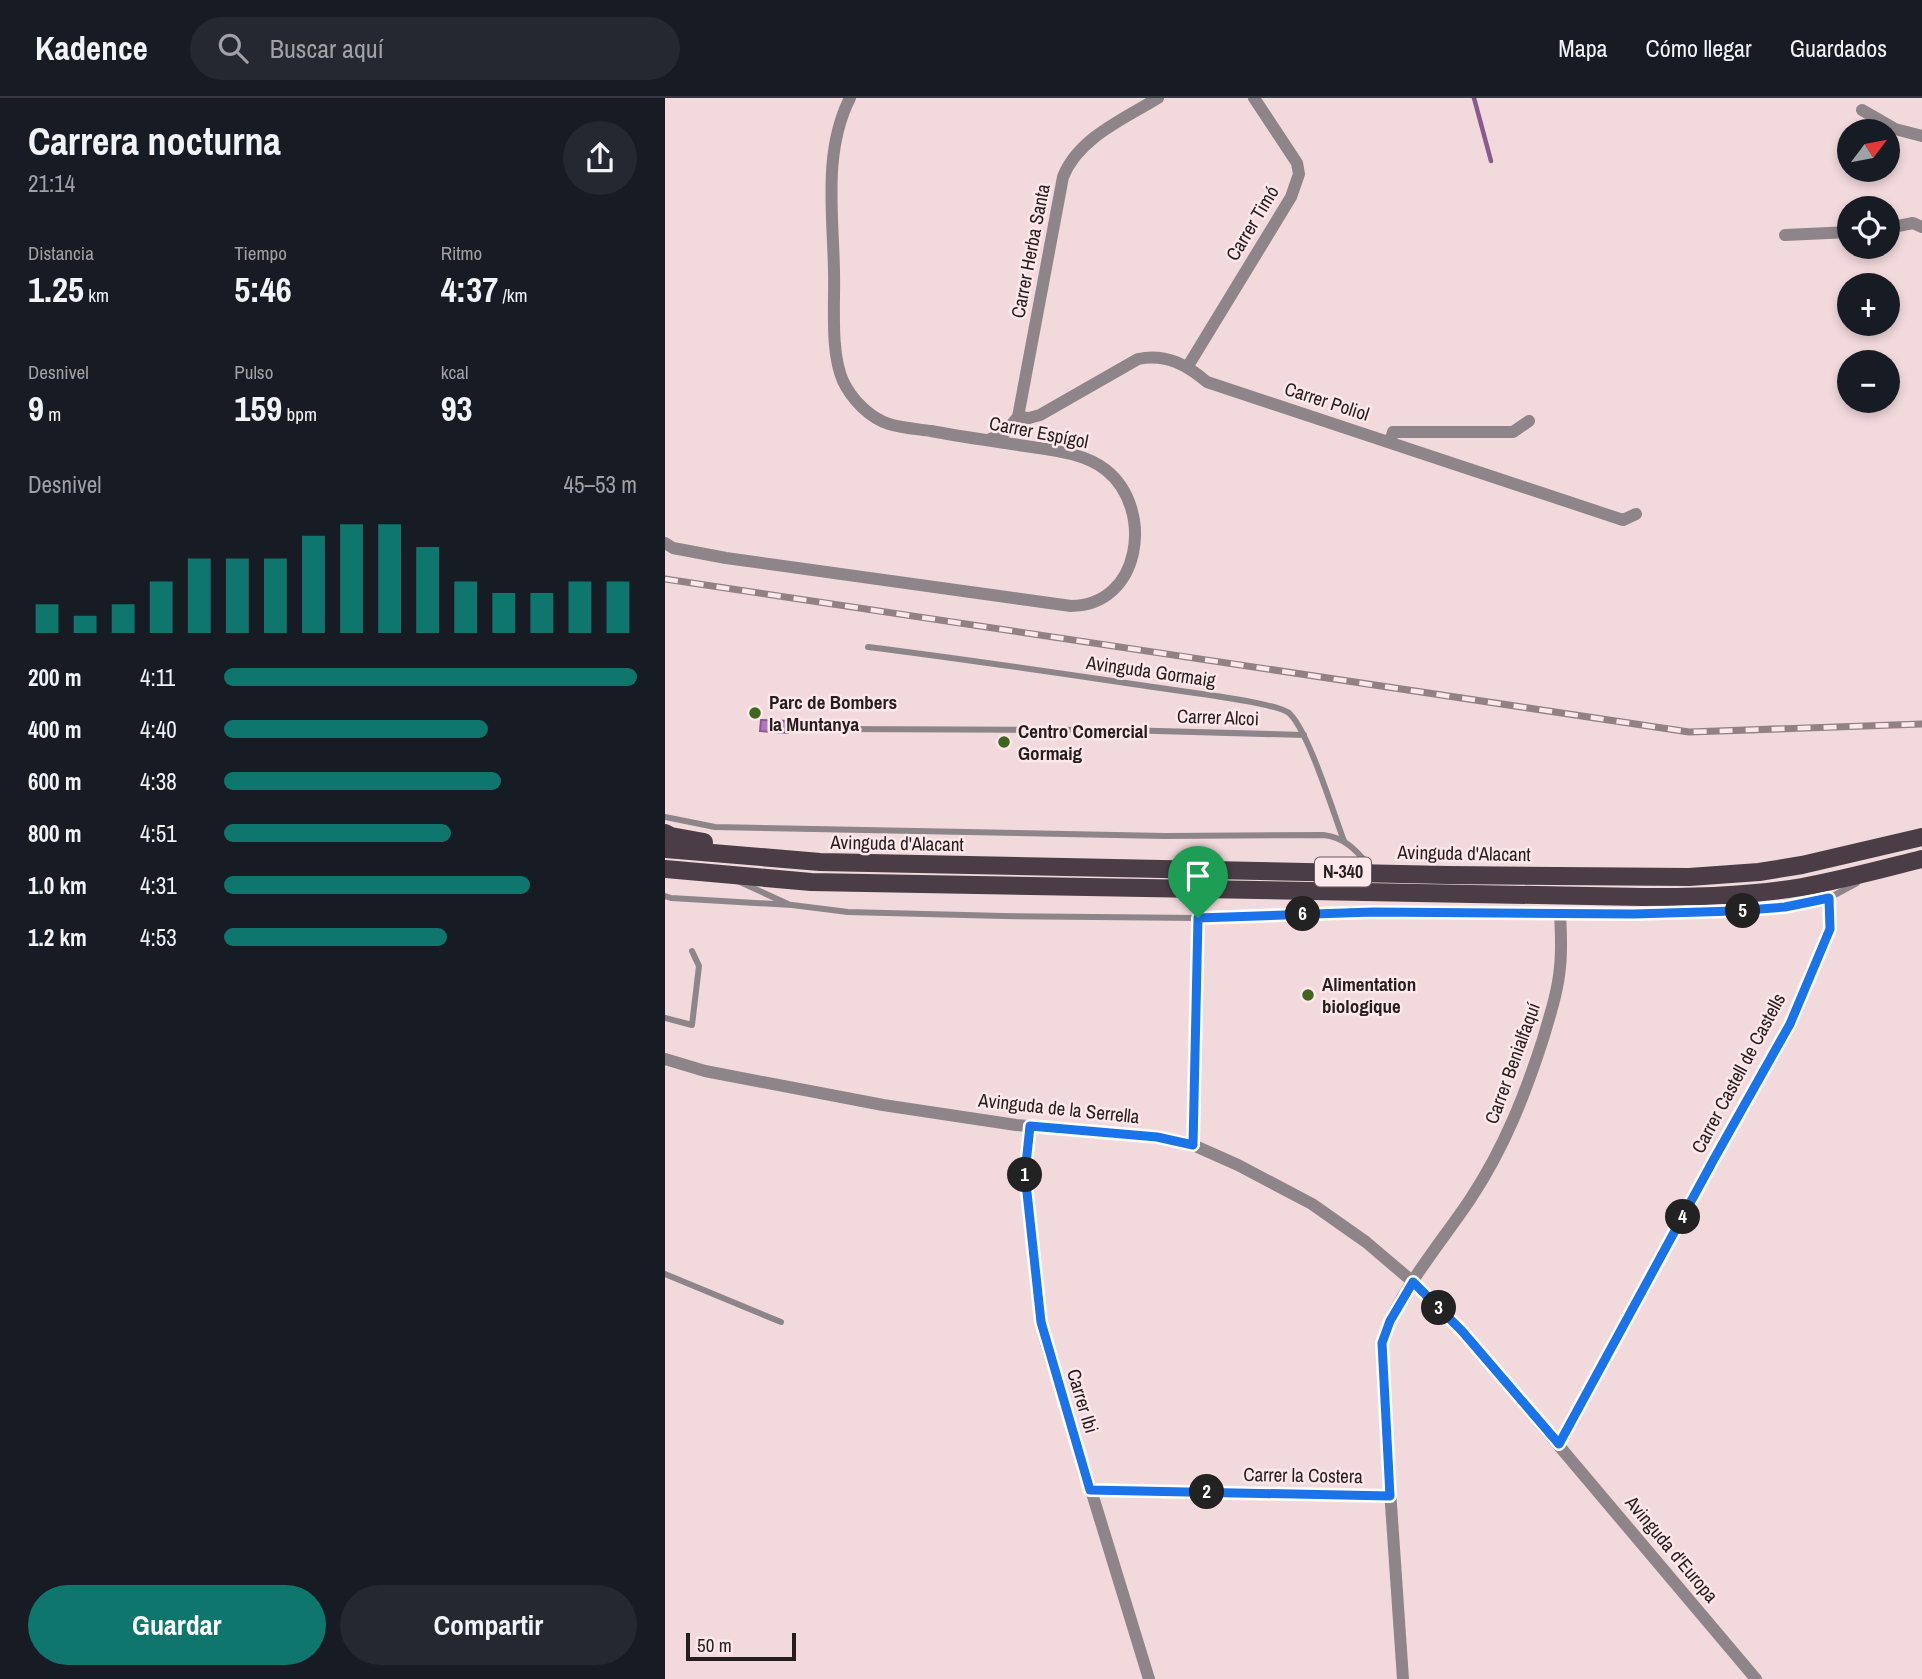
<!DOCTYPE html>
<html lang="es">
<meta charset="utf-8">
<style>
body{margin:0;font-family:"Archivo Narrow",sans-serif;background:#242831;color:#f1f3f6;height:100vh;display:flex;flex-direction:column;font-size:26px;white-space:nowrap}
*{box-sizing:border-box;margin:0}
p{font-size:23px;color:#9ea1a6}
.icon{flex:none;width:38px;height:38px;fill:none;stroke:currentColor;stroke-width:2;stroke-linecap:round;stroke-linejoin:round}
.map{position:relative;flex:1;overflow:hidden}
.panel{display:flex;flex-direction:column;background:#171b24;width:665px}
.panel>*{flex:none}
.needle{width:46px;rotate:58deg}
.tools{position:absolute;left:1172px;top:21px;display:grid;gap:14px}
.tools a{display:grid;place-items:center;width:63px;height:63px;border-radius:50%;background:#171b24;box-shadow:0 4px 10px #0003;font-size:35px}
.scale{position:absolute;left:21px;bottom:18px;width:110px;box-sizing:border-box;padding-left:7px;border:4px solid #261d1e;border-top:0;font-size:19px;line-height:24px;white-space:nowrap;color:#261d1e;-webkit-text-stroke:5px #fce7ea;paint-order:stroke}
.pin{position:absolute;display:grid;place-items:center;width:60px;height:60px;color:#fff;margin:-72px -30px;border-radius:50% 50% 50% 0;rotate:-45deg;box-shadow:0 0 7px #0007}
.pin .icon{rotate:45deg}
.km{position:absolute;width:35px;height:35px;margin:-18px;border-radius:50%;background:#222;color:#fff;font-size:19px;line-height:35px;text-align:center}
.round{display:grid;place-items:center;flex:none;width:74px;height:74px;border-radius:37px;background:#242831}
.headline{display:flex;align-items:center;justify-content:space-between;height:119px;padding:0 28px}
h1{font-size:38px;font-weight:700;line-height:52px}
.stats{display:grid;grid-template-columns:repeat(3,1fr);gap:10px;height:119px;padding:7px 28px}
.stats div{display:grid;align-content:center}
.stats b{font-size:35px;font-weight:700}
.stats small{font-size:19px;font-weight:400}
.stats p{font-size:19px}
.chart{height:196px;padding:14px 28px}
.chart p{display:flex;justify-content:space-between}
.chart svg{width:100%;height:126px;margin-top:7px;stroke:#0f766e;stroke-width:6}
.cta{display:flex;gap:14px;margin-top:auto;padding:14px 28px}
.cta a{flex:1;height:80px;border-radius:42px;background:#0f766e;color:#fff;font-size:28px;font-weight:700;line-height:80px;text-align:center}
.cta a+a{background:#242831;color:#f1f3f6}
ul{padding:0 28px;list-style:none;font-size:23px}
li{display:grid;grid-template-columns:112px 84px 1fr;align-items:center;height:52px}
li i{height:18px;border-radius:9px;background:#0f766e}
header{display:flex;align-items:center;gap:42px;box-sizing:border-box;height:98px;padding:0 35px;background:#171b24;border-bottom:2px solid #363941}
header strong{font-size:33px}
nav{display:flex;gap:38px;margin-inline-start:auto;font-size:24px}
.search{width:490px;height:63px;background:#242831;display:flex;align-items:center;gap:18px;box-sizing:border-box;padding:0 24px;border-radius:38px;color:#9ea1a6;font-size:26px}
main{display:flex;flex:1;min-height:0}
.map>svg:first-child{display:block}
.water{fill:#b276c0;stroke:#885b8f;stroke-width:2}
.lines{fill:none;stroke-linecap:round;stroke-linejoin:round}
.stream{stroke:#885b8f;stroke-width:4.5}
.service{stroke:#8e858a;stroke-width:6}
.minor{stroke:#8e858a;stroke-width:12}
.primary{stroke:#4b3d45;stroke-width:18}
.rail-casing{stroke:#928183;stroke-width:7}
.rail{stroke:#fce7ea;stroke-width:4.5;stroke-dasharray:13;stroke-linecap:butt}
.route-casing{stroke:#fff;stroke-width:14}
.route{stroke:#1a73e8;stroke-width:9}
.poi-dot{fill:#40651f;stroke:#fce7ea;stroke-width:2.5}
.labels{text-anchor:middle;stroke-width:5;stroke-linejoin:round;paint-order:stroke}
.shield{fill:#fce7ea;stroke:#665a5b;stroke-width:2}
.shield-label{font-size:18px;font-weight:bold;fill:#261d1e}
.street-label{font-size:19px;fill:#261d1e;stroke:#fce7ea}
.poi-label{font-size:19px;font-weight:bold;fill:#261d1e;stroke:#fce7ea;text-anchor:start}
</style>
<header>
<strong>Kadence</strong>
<div class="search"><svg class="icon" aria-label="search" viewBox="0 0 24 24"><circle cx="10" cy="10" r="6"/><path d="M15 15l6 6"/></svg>Buscar aquí</div>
<nav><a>Mapa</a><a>Cómo llegar</a><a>Guardados</a></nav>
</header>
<main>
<section class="panel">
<div class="headline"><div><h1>Carrera nocturna</h1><p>21:14</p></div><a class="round"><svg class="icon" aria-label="share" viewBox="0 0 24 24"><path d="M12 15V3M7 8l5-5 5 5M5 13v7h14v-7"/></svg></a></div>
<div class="stats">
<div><p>Distancia</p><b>1.25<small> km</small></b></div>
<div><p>Tiempo</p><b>5:46</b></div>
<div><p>Ritmo</p><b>4:37<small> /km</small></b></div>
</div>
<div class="stats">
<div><p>Desnivel</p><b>9<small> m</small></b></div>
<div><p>Pulso</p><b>159<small> bpm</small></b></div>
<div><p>kcal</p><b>93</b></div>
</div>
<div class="chart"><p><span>Desnivel</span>45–53 m</p>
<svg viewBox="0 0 160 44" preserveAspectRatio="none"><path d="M5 44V34M15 44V38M25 44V34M35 44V26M45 44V18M55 44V18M65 44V18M75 44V10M85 44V6M95 44V6M105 44V14M115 44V26M125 44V30M135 44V30M145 44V26M155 44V26"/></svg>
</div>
<ul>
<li><b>200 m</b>4:11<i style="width:100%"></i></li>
<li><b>400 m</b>4:40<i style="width:64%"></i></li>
<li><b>600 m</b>4:38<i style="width:67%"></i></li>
<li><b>800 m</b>4:51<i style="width:55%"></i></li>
<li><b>1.0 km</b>4:31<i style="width:74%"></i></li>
<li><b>1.2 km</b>4:53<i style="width:54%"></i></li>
</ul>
<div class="cta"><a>Guardar</a><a>Compartir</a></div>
</section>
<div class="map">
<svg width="1257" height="1581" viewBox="0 0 1257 1581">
<rect width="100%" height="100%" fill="#f2d9dc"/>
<path class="water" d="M 96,622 L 124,623 L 123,635 L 95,633 Z"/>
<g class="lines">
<path class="stream" d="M 809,0 L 826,63"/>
<g class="service">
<path d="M 203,549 C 308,562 412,578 516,593 C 535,596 614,605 625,616 C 644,635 668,714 679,743"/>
<path d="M 173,631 L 456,632 L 639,637"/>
<path d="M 0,719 L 50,729 L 500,738 L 658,737 C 682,739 694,756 709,773"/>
<path d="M 75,784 L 123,806"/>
<path d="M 0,798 L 6,800 L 127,807 L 183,814 L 338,818 L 533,820 L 708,814 L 969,816 L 1069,813 L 1120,809 L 1164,800 L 1192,785"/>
<path d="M 0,920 L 27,927 L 34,868 L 27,853"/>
<path d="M 528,1047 L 534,794"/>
<path d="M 0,1176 L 116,1224"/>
</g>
<g class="minor">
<path d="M 1197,12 L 1230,31 L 1257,38"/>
<path d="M 1223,130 L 1248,125 L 1257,129"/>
<path d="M 1120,137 L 1185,134"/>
<path d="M 523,268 L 626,99 L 634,76 L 632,65 L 589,0"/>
<path d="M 353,319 L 364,320 L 375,317 L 473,261 C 501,255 522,267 542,284 L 958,422 L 971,416"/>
<path d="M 323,342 L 339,335 L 353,319 L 398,79 C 413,40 459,21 493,0"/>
<path d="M 725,344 L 728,334 L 848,334 L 864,323"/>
<path d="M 0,445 L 8,450 L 61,460 L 406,508 C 476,508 490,411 441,372 C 420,355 387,352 360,348 C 329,343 297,339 266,333 C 252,331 237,330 224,326 C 205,320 187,302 178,283 C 165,254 170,205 169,173 C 168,116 158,53 185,0"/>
<path d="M 0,961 L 40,973 L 218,1007 L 351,1027 L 492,1039 L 528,1047 L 573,1067 L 647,1106 L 701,1144 L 748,1184 L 797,1233 L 1091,1581"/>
<path d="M 365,1028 L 360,1076 L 376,1224 L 381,1245 L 484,1581"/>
<path d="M 894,1346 L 1049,1061 L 1126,926 L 1165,831 L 1164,800"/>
<path d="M 425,1392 L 725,1398"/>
<path d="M 738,1581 L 725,1392 L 717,1245 C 728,1200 780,1140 806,1100 C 839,1050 860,997 878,941 C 885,917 893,893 895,869 C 897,851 896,833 895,815"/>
</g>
<g class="primary">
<path d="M 0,735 L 6,738 L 39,744"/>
<path d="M 0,751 L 155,764 L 783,777 L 1024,779 L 1094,774 L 1137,767 L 1257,739"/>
<path d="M 0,771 L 146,784 L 977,799 C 1030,799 1084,798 1137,789 C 1177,782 1217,771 1257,761"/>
</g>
<defs>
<path id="rail" d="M 0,481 L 1024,634 L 1257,626"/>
</defs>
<use href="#rail" class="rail-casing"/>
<use href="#rail" class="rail"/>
</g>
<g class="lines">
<defs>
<path id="route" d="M 1164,800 L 1165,831 L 1125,926 L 1049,1061 L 894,1346 L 797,1233 L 748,1184 L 725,1223 L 717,1245 L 725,1398 L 425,1392 L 376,1224 L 360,1076 L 365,1028 L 492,1039 L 528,1047 L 533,820 L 708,814 L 969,816 L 1069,813 L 1120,809 Z"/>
</defs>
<use href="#route" class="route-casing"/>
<use href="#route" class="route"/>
</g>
<g class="poi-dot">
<circle cx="90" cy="615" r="7"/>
<circle cx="339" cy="644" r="7"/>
<circle cx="643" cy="897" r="7"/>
</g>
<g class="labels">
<rect class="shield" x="650" y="759.5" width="56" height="29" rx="5"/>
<g class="shield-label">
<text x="678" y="780">N-340</text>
</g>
<g class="street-label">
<text transform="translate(587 125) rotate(-59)" y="7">Carrer Timó</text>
<text transform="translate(365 153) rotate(-79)" y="7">Carrer Herba Santa</text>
<text transform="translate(662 303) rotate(18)" y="7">Carrer Poliol</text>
<text transform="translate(374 334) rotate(11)" y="7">Carrer Espígol</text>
<text transform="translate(486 573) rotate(8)" y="7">Avinguda Gormaig</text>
<text transform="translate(553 619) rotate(2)" y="7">Carrer Alcoi</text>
<text transform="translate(232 745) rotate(1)" y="7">Avinguda d'Alacant</text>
<text transform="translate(799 755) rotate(1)" y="7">Avinguda d'Alacant</text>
<text transform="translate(847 965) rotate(-70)" y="7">Carrer Benialfaquí</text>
<text transform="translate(1073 975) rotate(-62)" y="7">Carrer Castell de Castells</text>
<text transform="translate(394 1010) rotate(6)" y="7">Avinguda de la Serrella</text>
<text transform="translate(418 1303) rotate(73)" y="7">Carrer Ibi</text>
<text transform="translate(638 1377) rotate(1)" y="7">Carrer la Costera</text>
<text transform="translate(1007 1451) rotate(50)" y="7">Avinguda d'Europa</text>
</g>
<g class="poi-label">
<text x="104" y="611">Parc de Bombers<tspan x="104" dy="22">la Muntanya</tspan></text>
<text x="353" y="640">Centro Comercial<tspan x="353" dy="22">Gormaig</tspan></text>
<text x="657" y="893">Alimentation<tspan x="657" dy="22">biologique</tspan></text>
</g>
</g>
</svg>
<div class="tools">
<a><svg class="needle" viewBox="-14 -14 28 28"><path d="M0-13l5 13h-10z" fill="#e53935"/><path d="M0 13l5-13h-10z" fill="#9ea1a6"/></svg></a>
<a><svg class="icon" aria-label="locate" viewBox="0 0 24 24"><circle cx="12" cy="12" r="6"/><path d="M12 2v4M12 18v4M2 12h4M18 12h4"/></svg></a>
<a>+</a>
<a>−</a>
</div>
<div class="scale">50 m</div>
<div class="pin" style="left:533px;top:820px;background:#1e9e55"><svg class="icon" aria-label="arrive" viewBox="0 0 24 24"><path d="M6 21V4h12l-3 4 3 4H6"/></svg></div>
<b class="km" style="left:360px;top:1077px">1</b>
<b class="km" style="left:542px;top:1394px">2</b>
<b class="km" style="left:774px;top:1210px">3</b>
<b class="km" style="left:1018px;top:1119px">4</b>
<b class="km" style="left:1078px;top:813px">5</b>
<b class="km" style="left:638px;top:816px">6</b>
</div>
</main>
